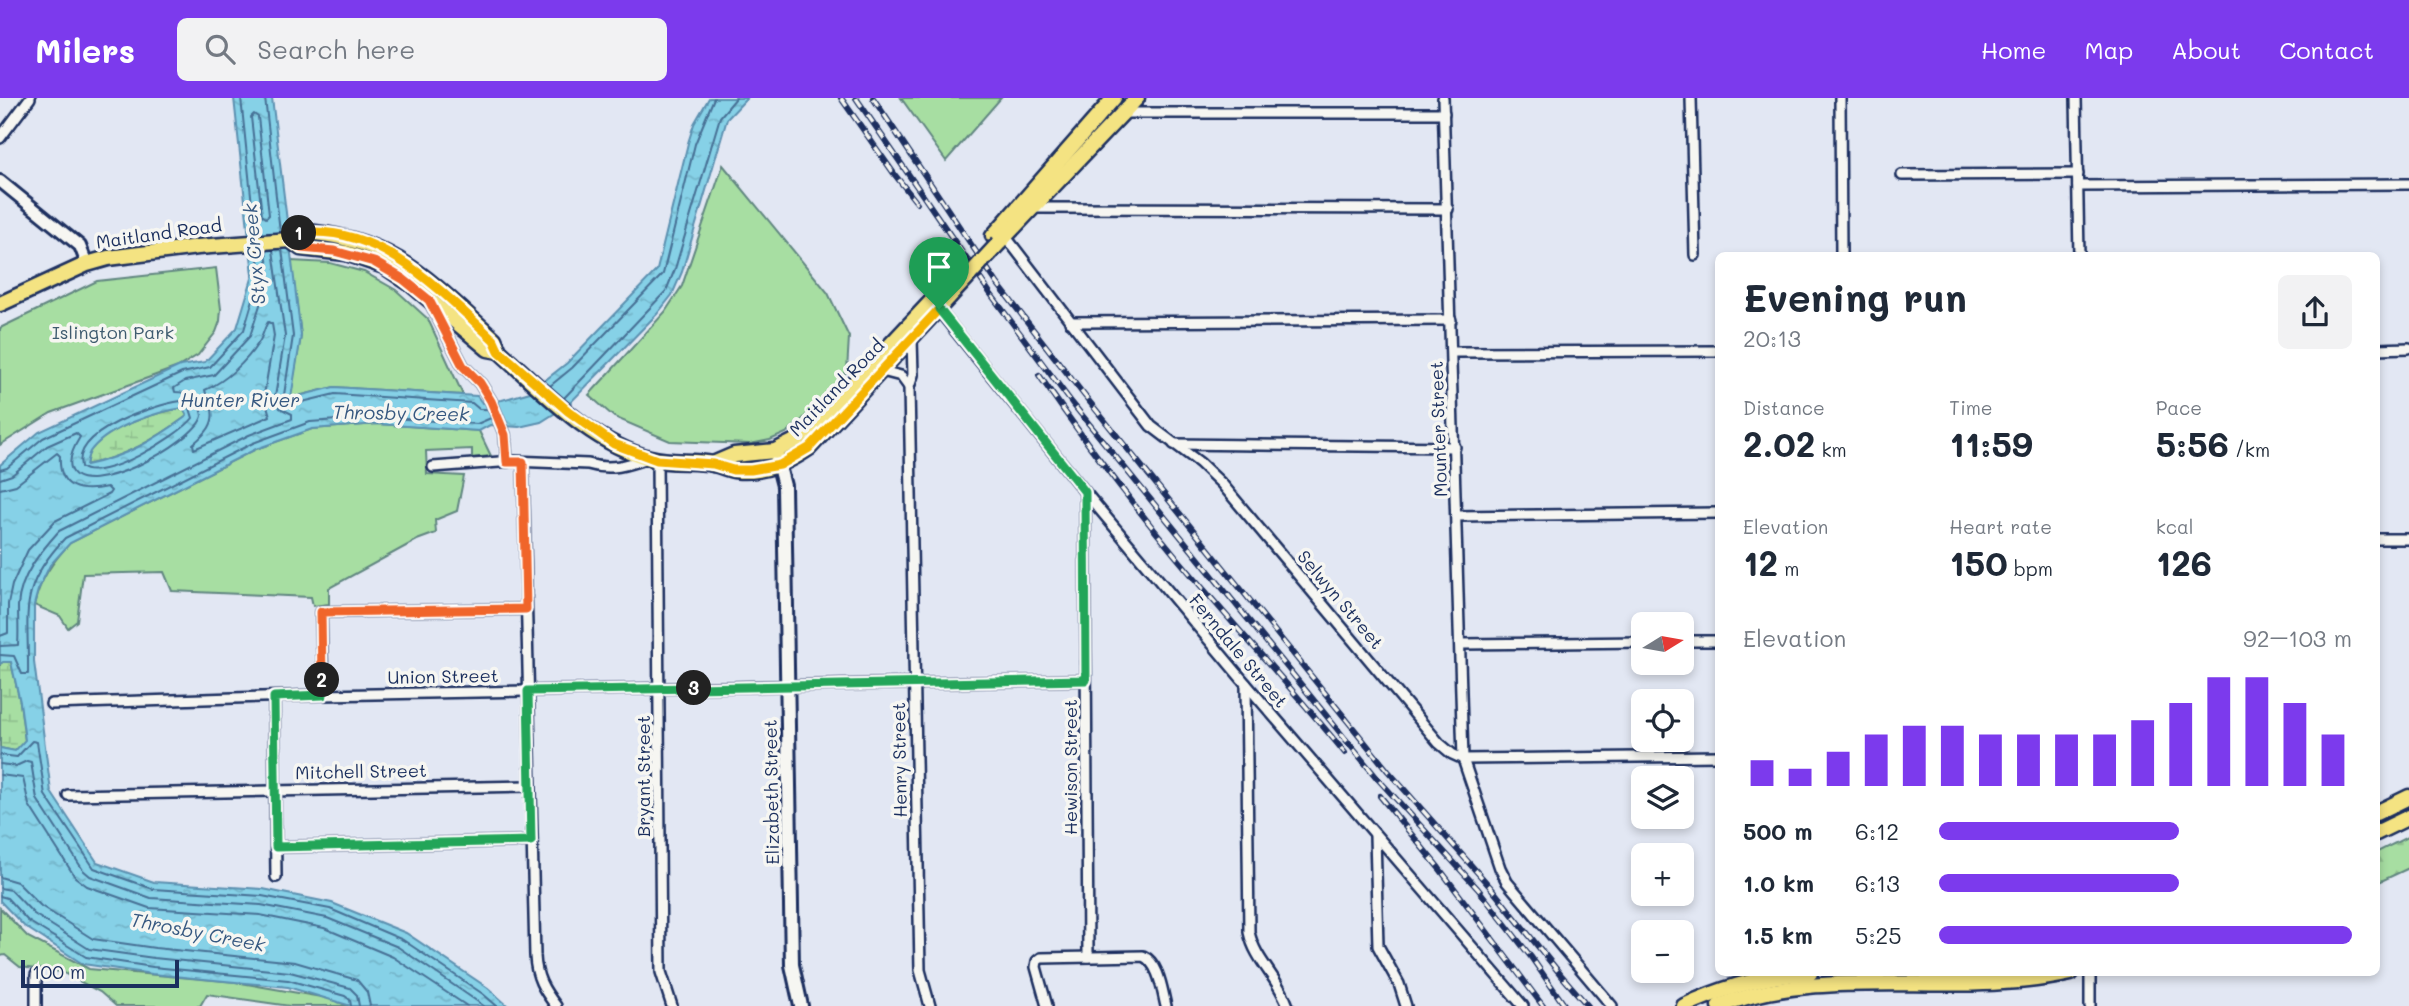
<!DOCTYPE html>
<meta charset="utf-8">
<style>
body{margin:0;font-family:Mali,sans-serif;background:#f2f2f3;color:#1f2937;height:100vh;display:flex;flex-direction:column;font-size:26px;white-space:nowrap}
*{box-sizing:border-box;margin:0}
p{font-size:23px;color:#747a83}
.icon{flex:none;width:38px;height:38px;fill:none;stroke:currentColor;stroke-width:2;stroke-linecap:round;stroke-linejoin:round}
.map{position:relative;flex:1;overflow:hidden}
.side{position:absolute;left:1715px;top:154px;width:665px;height:724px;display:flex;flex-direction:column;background:#fff;border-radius:10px;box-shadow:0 4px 10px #0003}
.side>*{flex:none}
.needle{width:46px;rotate:79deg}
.buttons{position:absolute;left:1631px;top:514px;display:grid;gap:14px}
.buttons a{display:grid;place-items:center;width:63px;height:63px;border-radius:10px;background:#fff;box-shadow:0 4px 10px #0003;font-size:35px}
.scale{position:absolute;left:21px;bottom:18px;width:158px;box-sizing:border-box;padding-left:7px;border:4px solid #1b2f5e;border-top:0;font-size:19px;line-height:24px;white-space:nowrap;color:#1b2f5e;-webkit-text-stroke:5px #f6f6f2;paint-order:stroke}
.pin{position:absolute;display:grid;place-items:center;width:60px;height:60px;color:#fff;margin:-72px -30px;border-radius:50% 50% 50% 0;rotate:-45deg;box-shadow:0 0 7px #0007}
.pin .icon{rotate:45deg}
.km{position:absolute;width:35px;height:35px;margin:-18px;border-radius:50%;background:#222;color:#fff;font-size:19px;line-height:35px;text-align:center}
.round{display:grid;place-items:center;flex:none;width:74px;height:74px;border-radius:10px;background:#f2f2f3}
.headline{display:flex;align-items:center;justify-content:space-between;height:119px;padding:0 28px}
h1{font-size:38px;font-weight:800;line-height:52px}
.figures{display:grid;grid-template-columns:repeat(3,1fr);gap:10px;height:119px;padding:7px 28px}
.figures div{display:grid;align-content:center}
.figures b{font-size:35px;font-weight:800}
.figures small{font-size:19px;font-weight:400}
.figures p{font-size:19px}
.chart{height:196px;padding:14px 28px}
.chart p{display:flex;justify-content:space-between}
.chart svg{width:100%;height:126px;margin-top:7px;stroke:#7c3aed;stroke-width:6}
ul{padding:0 28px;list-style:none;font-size:23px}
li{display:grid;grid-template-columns:112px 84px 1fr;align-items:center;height:52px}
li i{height:18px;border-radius:9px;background:#7c3aed}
header{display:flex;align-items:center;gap:42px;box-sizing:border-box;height:98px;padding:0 35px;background:#7c3aed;color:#fff}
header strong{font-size:33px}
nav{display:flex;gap:38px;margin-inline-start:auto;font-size:24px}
.search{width:490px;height:63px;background:#f2f2f3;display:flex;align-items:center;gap:18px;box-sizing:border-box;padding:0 24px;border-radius:10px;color:#747a83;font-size:26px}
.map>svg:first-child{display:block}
.green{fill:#a7dea2;stroke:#618680;stroke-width:2}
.forest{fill:url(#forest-firs);stroke:#618680;stroke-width:2}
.wetland{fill:url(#wetland-marsh);stroke:#618680;stroke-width:2}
.water{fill:url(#water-ripples);stroke:#5b90b0;stroke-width:2;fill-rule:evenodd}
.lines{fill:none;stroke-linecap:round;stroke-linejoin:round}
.shore{stroke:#467095;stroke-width:2}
.minor-casing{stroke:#1b2f5e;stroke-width:14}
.tertiary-casing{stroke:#1b2f5e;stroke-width:16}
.secondary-casing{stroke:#1b2f5e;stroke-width:18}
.primary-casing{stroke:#1b2f5e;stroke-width:19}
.trunk-casing{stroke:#1b2f5e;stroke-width:19}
.minor{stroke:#f6f6f2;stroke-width:9}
.tertiary{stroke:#f6f6f2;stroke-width:10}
.secondary{stroke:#f6f6f2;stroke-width:12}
.primary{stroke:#f4e382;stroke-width:14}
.trunk{stroke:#f4e382;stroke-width:14}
.rail-casing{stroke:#1b2f5e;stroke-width:6}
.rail{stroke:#f6f6f2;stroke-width:3.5;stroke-dasharray:10;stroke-linecap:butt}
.primary-bridge-casing{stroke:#1b2f5e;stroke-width:19;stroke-linecap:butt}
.primary-bridge{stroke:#f4e382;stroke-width:14}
.split-1-casing{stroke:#fff;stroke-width:14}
.split-2-casing{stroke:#fff;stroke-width:14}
.split-3-casing{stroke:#fff;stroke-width:14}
.split-4-casing{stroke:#fff;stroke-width:14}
.split-1{stroke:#f5b400;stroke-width:9}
.split-2{stroke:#f0652b;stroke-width:9}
.split-3{stroke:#22a559;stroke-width:9}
.split-4{stroke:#22a559;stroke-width:9}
.labels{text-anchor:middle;stroke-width:7;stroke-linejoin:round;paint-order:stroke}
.street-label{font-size:18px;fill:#1b2f5e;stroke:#f6f6f2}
.park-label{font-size:18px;fill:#3e5b6f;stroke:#f6f6f2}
.water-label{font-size:19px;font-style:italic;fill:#365880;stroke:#f6f6f2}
</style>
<header>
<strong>Milers</strong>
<div class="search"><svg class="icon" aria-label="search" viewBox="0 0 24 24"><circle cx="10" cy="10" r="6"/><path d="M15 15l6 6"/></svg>Search here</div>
<nav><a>Home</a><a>Map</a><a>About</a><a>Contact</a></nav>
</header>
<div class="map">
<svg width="2409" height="908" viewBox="0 0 2409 908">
<defs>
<pattern id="forest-firs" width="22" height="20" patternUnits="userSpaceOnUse" patternTransform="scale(1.75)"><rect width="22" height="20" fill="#a7dea2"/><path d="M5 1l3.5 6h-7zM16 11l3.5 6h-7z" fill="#8fbf8e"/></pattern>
<pattern id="wetland-marsh" width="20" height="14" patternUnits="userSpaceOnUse" patternTransform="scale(1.75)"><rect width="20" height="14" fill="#a7dea2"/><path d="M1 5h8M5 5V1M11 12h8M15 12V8" fill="none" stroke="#8fbf8e"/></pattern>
<pattern id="water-ripples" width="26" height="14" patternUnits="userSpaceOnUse" patternTransform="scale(1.75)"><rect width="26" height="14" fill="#86d1e7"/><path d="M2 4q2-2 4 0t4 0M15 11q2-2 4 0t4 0" fill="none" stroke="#73b4c9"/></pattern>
</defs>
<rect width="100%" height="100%" fill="#e2e7f3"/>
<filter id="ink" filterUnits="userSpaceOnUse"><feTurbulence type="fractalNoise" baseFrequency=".0143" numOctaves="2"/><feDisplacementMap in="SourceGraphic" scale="14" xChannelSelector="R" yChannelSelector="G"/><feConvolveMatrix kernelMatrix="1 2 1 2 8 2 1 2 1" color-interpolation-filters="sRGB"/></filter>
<g filter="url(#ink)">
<g class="green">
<path d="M 901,0 L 1001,0 L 946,63 Z"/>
<path d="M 723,67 L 828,195 L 849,239 L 847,273 L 803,321 L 786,335 L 770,342 L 750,346 L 670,343 L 614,319 L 589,297 L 665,214 L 682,188 Z"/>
<path d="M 291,163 L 330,165 L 364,174 L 396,192 L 428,221 L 463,297 L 334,289 L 290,300 L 301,238 Z"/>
<path d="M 216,170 L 221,211 L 220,223 L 216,234 L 198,257 L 178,269 L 51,315 L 0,347 L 0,230 L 97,183 Z"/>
<path d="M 378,326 L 479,333 L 491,358 L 472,360 L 472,351 L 426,353 L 427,376 L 464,378 L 457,413 L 435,422 L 436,435 L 417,442 L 329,490 L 329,506 L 313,508 L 311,499 L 172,493 L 164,474 L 83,476 L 77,523 L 68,530 L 60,518 L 34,507 C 40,482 52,464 70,445 L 256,351 L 312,331 Z"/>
<path d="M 0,810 L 28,839 L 89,871 L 235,884 L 327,900 L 349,908 L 290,908 L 207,896 L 200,908 L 116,908 L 100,894 L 62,874 L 20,869 L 5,857 L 0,858 Z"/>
</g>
<path class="forest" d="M 2409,738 L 2409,770 L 2377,785 L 2377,754 Z"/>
<g class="wetland">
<path d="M 183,310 L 187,318 C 154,342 126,358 86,367 C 87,362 88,355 91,351 C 109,329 156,314 183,310 Z"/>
<path d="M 3,564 L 11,564 L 20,604 L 25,643 L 15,653 L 0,650 L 0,566 Z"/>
</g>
<path class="water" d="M 234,0 L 272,0 L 301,238 L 291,300 L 334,289 L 477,298 L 482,305 L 502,302 L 530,294 L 567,265 L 657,172 L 688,45 L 694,26 L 709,0 L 747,0 L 727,21 L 682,174 L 672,197 L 657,216 L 568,307 L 541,324 L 519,329 L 490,327 L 479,333 L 378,326 L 312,331 L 256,351 L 70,445 L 50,467 L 38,492 L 34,507 L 34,564 L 51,694 L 97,764 L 154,784 L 263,791 L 332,805 L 406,835 L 488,890 L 508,908 L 351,908 L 288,889 L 152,876 L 83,866 L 24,828 L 0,803 L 0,650 L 15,653 L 25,642 L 20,604 L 11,564 L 3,564 L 0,566 L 0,367 L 39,334 L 180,268 L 205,264 L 237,230 L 253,177 ZM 183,310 L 187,318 C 153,343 127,358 86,367 C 87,361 88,355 92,351 C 110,329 155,314 183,310 Z"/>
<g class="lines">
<g class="shore">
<path d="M 241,0 L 255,136"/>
<path d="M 265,0 L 280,134"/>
<path d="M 254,16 L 258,19 L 269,117 L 266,120 L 262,117 L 251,19 Z"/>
<path d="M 282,151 L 293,238 L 284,297 L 287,305 L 294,306 L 335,296 L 472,305 L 479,311 L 487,311"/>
<path d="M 268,224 L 272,226 L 274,238 L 264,297 L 270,318 L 194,351 L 193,346 C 205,336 217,326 211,308 C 209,302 206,298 205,292 C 226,283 246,264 259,244 C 263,238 264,230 268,224 Z"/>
<path d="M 550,288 L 572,270 L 663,176 L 695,46 L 714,0"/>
<path d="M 564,300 L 666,193 L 675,171 L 720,19 L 736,0"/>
<path d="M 181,303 L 189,307 L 193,320 C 179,338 100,386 81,369 C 72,333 154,307 181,303 Z"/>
<path d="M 0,372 L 7,370 L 43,340 L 182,275 L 210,269 L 244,232 L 260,178 L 257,153"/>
<path d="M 0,381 L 12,377 L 47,348 L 76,335 L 80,339 C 75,347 68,360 71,370 C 82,406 196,344 202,318 C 200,302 191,294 175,294 L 174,290 L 185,283 L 214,277 L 250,238 L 269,179 L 266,153"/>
<path d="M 0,391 L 16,387 L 57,355 L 60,358 C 58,391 80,395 107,389 L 111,393 L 109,396 L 55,423 L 28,452 L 12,487 L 8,506 L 8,535 L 0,538"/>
<path d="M 0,548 L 18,547 C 19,534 18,521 18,508 C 20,478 40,454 59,433 L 249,337 L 292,321 L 292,316 L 280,310 L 275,299 L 285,238 L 273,152"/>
<path d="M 0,557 L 14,558 L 22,576 L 28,576 C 29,513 17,491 65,440 L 253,345 L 310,324 L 378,319 L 477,326 L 491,320"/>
<path d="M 0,657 L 17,659 L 32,643 L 37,644 L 45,697 L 94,770 L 153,791 L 262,798 L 330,811 L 403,842 L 483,896 L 497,908"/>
<path d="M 0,666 L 16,668 L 27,663 L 31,664 L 37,701 L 83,772 L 90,778 L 151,800 L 261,807 L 327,820 L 398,849 L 484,908"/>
<path d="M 0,677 L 23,680 L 29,707 L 75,779 L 87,788 L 149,810 L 260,817 L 324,830 L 393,859 L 467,908"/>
<path d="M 0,779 L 17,784 L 41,808 L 93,841 L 155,850 L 295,864 L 357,882 L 367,894 L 370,908"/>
<path d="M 0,790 L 11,792 L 34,816 L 89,851 L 154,860 L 290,874 L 350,890 L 357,897 L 359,908"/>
<path d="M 0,798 L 7,800 L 28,823 L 86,859 L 153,869 L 288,882 L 345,898 L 350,902 L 351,908"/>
</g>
<defs>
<g id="minor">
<path d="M 1443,0 L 1463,661 L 1500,770 L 1507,784 L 1612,908"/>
<path d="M 1691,0 L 1695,157"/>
<path d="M 1840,0 L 1841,157"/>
<path d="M 2076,0 L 2079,158"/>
<path d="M 1123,15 L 1444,15"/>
<path d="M 0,40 L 30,0"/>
<path d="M 1902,77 L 2078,76"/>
<path d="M 2078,88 L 2409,86"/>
<path d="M 1033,110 L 1448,111"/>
<path d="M 1006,139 L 1151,328 L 1200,365 L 1222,386 L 1439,645 L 1452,656 L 1463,661 L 1718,658"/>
<path d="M 431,206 L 463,268 L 480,285 L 491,303 L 505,337 L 507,364"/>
<path d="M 938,211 L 1085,394 L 1246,586 L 1523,908"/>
<path d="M 1070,224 L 1451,222"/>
<path d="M 912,240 L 913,277 L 909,289 L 920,872 L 930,908"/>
<path d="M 2376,251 L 2409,250"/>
<path d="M 1452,254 L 1718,253"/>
<path d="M 882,273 L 901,278 L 909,289"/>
<path d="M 1174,346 L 1455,349"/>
<path d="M 657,362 L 661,874 L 672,908"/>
<path d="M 523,364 L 535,858 C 536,879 543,891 556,908"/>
<path d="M 433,369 L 513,363 L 588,366 C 610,373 628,367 648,360"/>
<path d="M 1085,394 L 1088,859"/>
<path d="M 1457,418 L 1718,415"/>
<path d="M 2376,441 L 2409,441"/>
<path d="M 1682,543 L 1718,543"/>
<path d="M 1461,546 L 1643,544"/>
<path d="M 1246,586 L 1249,834 C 1255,863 1279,880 1288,908"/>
<path d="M 323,597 L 321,514 L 526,511"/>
<path d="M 274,599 L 276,779"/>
<path d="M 51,606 L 323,597 L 1086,582"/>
<path d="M 68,697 L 530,688"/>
<path d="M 1375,738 L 1378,848 L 1399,886 L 1406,908"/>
<path d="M 276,749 L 531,743"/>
<path d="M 36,908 L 36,877"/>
<path d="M 1047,908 L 1036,869 L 1037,863 L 1041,860 L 1143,858 C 1159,865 1162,892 1166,908"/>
<path d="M 2090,908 L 2090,875"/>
</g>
<path id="tertiary" d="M 0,83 L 80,148 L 87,166"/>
<path id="secondary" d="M 776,357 L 784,388 L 792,867 L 801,908"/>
<g id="primary">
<path d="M 993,138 L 1114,0"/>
<path d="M 290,142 L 301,150 L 346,155 L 384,168 L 412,187 L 488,251 L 499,253"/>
<path d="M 999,145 L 1137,0"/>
<path d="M 0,206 L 87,166 L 108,160 L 198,149 L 290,142 L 300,134 C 390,137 432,185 494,241 L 499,253 C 543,292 590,345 650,360 C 671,366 692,362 713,366 C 720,367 727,371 734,372 C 761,376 787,365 809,350 L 949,199"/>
<path d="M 713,366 L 734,357 L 775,353 L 797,342 L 832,309 L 943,191"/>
</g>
<g id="trunk">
<path d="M 2376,715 L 2409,699"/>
<path d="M 2376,735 L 2409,719"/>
<path d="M 1684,908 C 1725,889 1765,877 1810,875"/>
<path d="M 1719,908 C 1831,865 1955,901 2071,875"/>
</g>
</defs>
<use href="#minor" class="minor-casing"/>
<use href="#tertiary" class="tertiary-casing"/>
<use href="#secondary" class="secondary-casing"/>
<use href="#primary" class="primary-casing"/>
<use href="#trunk" class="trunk-casing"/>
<use href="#minor" class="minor"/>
<use href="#tertiary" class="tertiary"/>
<use href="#secondary" class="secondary"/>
<use href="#primary" class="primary"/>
<use href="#trunk" class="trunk"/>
<defs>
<g id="rail">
<path d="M 841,0 L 895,77 L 917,105"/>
<path d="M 856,0 L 990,195 L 1072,305 L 1377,680 L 1478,791 L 1531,859 L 1565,908"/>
<path d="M 873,0 L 997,185 L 1084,297 L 1388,673 L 1492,791 L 1561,877 L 1588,908"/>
<path d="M 1039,277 C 1096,360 1159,441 1226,517 C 1266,563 1306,607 1345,655"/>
<path d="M 1380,698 L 1439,770 L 1543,908"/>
</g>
</defs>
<use href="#rail" class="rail-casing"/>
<use href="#rail" class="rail"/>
<defs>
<g id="primary-bridge">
<path d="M 943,191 L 961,171"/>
<path d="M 949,199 L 999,145"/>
</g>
</defs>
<use href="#primary-bridge" class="primary-bridge-casing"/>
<use href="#primary-bridge" class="primary-bridge"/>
</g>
</g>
<g class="lines" filter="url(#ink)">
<defs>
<path id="split-1" d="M 299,135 C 379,125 441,193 494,242 L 499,253 L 568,313 L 614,346 L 657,362 L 713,366 L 733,372 L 751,372 L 780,367 L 809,350 L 939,211"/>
<path id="split-2" d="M 299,135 L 290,142 L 301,150 L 334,153 L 374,164 L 403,181 L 429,202 L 463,268 L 480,285 L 491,303 L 505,337 L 507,364 L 523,364 L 526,511 L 321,514 L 322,582"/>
<path id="split-3" d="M 322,582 L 323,597 L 274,599 L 276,749 L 531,743 L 528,593 L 694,590"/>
<path id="split-4" d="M 694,590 L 1086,582 L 1085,394 L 939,211"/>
</defs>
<use href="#split-1" class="split-1-casing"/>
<use href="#split-2" class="split-2-casing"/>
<use href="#split-3" class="split-3-casing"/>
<use href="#split-4" class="split-4-casing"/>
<use href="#split-1" class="split-1"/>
<use href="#split-2" class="split-2"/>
<use href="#split-3" class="split-3"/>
<use href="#split-4" class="split-4"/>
</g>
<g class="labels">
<g class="street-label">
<text transform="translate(159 136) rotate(-8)" y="6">Maitland Road</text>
<text transform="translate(837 290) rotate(-46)" y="6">Maitland Road</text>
<text transform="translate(1439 331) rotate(-92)" y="6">Mounter Street</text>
<text transform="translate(1340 502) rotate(50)" y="6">Selwyn Street</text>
<text transform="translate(1238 553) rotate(50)" y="6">Ferndale Street</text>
<text transform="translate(443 579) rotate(-1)" y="6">Union Street</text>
<text transform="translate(900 662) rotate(-91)" y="6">Henry Street</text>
<text transform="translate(1071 669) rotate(-90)" y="6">Hewison Street</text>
<text transform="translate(361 674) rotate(-1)" y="6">Mitchell Street</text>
<text transform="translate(644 678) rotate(-90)" y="6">Bryant Street</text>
<text transform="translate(772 694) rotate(-91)" y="6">Elizabeth Street</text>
</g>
<g class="park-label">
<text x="113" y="241">Islington Park</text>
</g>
<g class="water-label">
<text transform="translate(254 156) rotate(-95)" y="7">Styx Creek</text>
<text x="240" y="309">Hunter River</text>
<text transform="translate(401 315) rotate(1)" y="7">Throsby Creek</text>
<text transform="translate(198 834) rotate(11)" y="7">Throsby Creek</text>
</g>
</g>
</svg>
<div class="buttons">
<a><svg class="needle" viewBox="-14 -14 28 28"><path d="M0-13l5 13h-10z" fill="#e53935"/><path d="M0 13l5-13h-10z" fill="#747a83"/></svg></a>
<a><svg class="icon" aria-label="locate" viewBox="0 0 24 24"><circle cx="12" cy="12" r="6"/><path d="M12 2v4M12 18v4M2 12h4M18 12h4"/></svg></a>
<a><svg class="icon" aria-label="layers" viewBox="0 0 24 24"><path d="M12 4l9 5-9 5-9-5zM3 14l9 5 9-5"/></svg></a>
<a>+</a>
<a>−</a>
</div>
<div class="scale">100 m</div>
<div class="pin" style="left:939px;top:211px;background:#1e9e55"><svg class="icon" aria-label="arrive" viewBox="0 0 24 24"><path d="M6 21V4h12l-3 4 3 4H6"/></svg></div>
<b class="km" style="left:299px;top:135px">1</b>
<b class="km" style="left:322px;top:582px">2</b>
<b class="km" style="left:694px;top:590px">3</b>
<section class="side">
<div class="headline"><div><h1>Evening run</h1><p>20:13</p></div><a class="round"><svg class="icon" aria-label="share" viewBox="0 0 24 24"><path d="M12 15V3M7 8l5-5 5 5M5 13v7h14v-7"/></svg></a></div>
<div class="figures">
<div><p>Distance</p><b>2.02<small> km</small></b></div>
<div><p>Time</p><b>11:59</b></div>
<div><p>Pace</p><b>5:56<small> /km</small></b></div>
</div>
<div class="figures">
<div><p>Elevation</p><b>12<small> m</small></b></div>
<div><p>Heart rate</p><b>150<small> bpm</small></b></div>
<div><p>kcal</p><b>126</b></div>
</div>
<div class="chart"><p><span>Elevation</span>92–103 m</p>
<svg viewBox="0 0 160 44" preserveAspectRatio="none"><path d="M5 44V35M15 44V38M25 44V32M35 44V26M45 44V23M55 44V23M65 44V26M75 44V26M85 44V26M95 44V26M105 44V21M115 44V15M125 44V6M135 44V6M145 44V15M155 44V26"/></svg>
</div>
<ul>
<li><b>500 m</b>6:12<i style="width:58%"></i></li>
<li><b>1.0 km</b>6:13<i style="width:58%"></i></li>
<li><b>1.5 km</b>5:25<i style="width:100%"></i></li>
</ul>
</section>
</div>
